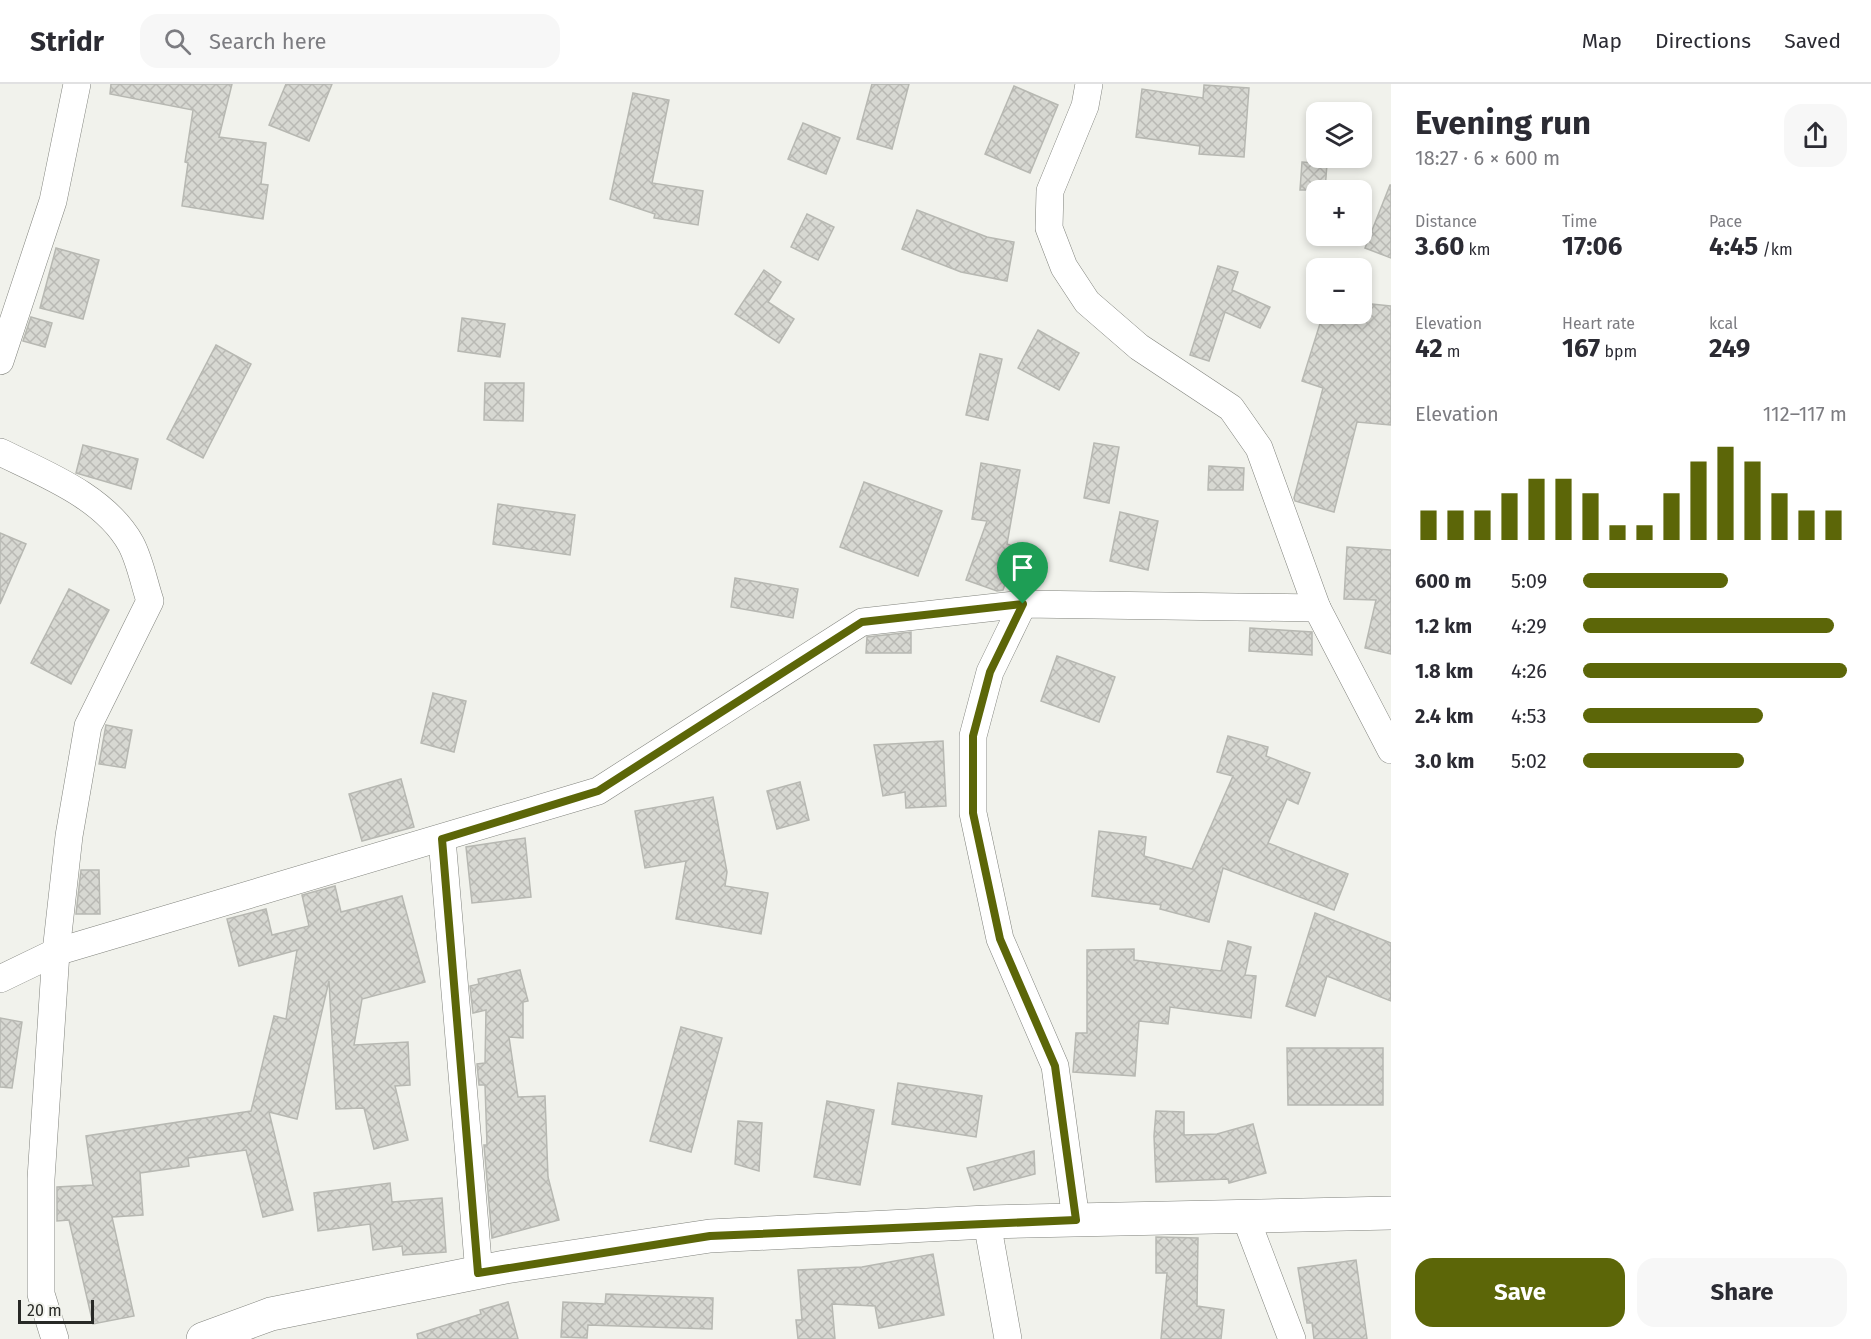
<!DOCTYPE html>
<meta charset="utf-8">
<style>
body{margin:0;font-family:"Fira Sans",sans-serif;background:#f7f7f7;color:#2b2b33;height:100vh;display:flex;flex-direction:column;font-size:22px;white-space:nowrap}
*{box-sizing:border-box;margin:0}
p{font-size:20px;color:#7c7c81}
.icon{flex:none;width:33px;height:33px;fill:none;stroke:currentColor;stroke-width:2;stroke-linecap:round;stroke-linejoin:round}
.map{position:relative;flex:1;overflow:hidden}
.sheet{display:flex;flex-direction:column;background:#fff;width:480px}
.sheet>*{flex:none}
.buttons{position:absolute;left:1306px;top:18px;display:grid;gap:12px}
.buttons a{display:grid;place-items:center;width:66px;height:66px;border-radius:12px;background:#fff;box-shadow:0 3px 9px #0003;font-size:30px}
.scale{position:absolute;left:18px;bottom:15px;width:76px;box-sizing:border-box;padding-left:6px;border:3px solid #282926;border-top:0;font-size:16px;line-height:21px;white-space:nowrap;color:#282926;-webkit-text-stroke:4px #f1f2ec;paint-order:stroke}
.pin{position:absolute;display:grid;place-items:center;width:51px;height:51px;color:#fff;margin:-62px -26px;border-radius:50% 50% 50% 0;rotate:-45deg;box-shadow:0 0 6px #0007}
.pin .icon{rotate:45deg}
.round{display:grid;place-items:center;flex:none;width:63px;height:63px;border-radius:18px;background:#f7f7f7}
.headline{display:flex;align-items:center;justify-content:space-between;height:102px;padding:0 24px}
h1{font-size:33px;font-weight:700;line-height:45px}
.metrics{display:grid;grid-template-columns:repeat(3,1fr);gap:9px;height:102px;padding:6px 24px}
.metrics div{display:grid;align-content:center}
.metrics b{font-size:26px;font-weight:700}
.metrics small{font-size:16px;font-weight:400}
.metrics p{font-size:16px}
.chart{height:168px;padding:12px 24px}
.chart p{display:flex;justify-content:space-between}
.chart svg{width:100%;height:108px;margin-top:6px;stroke:#5c6608;stroke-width:6}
.primary-button{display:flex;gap:12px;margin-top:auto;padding:12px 24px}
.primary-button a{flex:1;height:69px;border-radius:18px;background:#5c6608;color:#fff;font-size:24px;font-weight:700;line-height:69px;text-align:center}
.primary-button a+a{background:#f7f7f7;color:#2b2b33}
ul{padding:0 24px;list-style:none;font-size:20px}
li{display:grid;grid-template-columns:96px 72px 1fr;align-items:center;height:45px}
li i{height:15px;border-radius:8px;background:#5c6608}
header{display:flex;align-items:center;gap:36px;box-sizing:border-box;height:84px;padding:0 30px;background:#fff;border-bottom:2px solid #e1e1e2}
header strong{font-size:28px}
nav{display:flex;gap:33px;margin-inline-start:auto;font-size:21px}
.search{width:420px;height:54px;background:#f7f7f7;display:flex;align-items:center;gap:15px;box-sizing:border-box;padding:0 21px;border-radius:18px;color:#7c7c81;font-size:22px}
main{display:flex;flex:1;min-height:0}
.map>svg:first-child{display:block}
.building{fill:url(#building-cross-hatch);stroke:#b7b8b2;stroke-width:1.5}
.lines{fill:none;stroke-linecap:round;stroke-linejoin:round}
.minor-casing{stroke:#81837d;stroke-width:28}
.tertiary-casing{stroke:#81837d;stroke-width:34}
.minor{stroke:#fff;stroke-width:27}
.tertiary{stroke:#fff;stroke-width:33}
.route-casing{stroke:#fff;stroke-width:12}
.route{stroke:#5c6608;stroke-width:8}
</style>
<header>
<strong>Stridr</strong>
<div class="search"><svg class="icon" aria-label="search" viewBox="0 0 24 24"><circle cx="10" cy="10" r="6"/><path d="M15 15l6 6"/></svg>Search here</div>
<nav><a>Map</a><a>Directions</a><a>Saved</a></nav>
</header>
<main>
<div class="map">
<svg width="1391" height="1255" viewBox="0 0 1391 1255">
<defs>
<pattern id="building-cross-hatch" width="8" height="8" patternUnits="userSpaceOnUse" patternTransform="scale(1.5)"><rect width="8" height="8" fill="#d7d8d2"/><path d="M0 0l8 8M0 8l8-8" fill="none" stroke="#b9b9b4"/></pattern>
</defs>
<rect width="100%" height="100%" fill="#f1f2ec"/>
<g class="building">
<path d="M 111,0 L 232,0 L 219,53 L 266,59 L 261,100 L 268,101 L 263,135 L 182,122 L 188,79 L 185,78 L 193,26 L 110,10 Z"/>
<path d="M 286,0 L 332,0 L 309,57 L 269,41 Z"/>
<path d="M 872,0 L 909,0 L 892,65 L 857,55 Z"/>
<path d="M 1204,1 L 1249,4 L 1244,73 L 1199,70 L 1200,62 L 1136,53 L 1142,5 L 1203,14 Z"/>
<path d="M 1014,2 L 1058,21 L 1030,89 L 985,70 Z"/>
<path d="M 633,9 L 669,16 L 652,99 L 703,107 L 698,141 L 654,134 L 655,130 L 610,115 Z"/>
<path d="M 803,39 L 840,54 L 826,90 L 788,75 Z"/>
<path d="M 1302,78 L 1327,80 L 1325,106 L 1300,106 Z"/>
<path d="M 1390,101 L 1391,101 L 1391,174 L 1365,164 Z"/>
<path d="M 917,126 L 987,153 L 1014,158 L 1007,197 L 961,188 L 902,165 Z"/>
<path d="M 807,130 L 834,143 L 818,176 L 791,163 Z"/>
<path d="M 56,164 L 99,176 L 83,235 L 40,224 Z"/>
<path d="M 1218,182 L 1238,188 L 1232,206 L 1270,223 L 1260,244 L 1225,228 L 1209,277 L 1190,271 Z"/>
<path d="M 764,186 L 781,198 L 768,218 L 794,235 L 779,259 L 735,230 Z"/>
<path d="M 1362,219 L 1391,222 L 1391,341 L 1357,338 L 1334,428 L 1295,417 L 1294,414 L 1323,304 L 1302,297 L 1323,230 L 1362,230 Z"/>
<path d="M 31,233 L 52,239 L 45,263 L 23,257 Z"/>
<path d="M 462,234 L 505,240 L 500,273 L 458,267 Z"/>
<path d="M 1038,246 L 1079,269 L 1059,306 L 1018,284 Z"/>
<path d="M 216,261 L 251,280 L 203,374 L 167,355 Z"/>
<path d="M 980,270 L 1002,275 L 988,336 L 966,331 Z"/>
<path d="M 485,299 L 524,299 L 523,337 L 484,336 Z"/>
<path d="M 1094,359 L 1119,363 L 1109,419 L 1084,414 Z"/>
<path d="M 83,361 L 138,375 L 131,405 L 76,389 Z"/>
<path d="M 981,379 L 1020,386 L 1007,460 L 1018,464 L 1003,506 L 997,507 L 966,496 L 987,437 L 972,435 Z"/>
<path d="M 1209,382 L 1244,384 L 1243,406 L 1208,406 Z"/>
<path d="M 864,398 L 942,427 L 918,492 L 840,463 Z"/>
<path d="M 498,420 L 575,431 L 570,471 L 493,460 Z"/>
<path d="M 1120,428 L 1158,437 L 1148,486 L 1110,477 Z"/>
<path d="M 0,449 L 26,460 L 0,520 Z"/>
<path d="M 1347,463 L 1391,466 L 1391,570 L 1365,564 L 1376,516 L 1344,515 Z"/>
<path d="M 735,494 L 798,505 L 793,534 L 731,523 Z"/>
<path d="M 69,505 L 109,526 L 71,600 L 31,579 Z"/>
<path d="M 1250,544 L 1312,548 L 1312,571 L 1249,567 Z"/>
<path d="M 911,548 L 911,569 L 866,569 L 867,553 Z"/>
<path d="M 1057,572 L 1115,593 L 1099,638 L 1041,617 Z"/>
<path d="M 433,609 L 466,617 L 454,668 L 421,659 Z"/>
<path d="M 106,641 L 132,646 L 125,684 L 99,680 Z"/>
<path d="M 1228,652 L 1268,663 L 1266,672 L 1310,689 L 1298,720 L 1287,715 L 1268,759 L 1348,790 L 1334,826 L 1223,784 L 1209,838 L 1160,825 L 1161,821 L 1092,812 L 1099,747 L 1146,753 L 1144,772 L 1192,785 L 1233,692 L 1217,688 Z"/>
<path d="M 943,657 L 946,722 L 906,724 L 905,708 L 883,712 L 874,661 Z"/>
<path d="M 401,695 L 414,743 L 362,757 L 349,710 Z"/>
<path d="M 800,698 L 809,736 L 777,745 L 767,707 Z"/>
<path d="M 713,713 L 727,788 L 725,802 L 768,809 L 761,850 L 676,835 L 686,777 L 645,784 L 635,727 Z"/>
<path d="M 525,754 L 531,813 L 472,819 L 466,763 Z"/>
<path d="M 81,786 L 99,786 L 100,830 L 76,830 Z"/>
<path d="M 335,802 L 341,828 L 402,812 L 425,898 L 362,915 L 354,961 L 408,958 L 410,1001 L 395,1002 L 408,1056 L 374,1065 L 364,1024 L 336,1025 L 329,897 L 297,1035 L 269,1028 L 293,1126 L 263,1133 L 246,1066 L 188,1074 L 189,1082 L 140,1089 L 143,1131 L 112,1133 L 134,1232 L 93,1240 L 69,1136 L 57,1137 L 57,1103 L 93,1101 L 86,1052 L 251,1027 L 274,932 L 286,935 L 297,866 L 239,882 L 227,835 L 266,825 L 272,851 L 309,842 L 302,811 Z"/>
<path d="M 1315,829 L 1391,859 L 1391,917 L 1327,892 L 1315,932 L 1286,922 Z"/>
<path d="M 1228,857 L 1251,863 L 1245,891 L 1256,892 L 1251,934 L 1170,923 L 1168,940 L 1139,937 L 1135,992 L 1073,988 L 1076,949 L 1087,949 L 1087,866 L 1134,865 L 1134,876 L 1221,887 Z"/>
<path d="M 520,886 L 528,917 L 523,918 L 523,954 L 509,953 L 518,1013 L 545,1012 L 548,1093 L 559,1136 L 492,1154 L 484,1061 L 487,1061 L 485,1001 L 479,1001 L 477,980 L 485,979 L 486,926 L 473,929 L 470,902 L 479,900 L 478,895 Z"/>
<path d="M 0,934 L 22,938 L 12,1004 L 0,1003 Z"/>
<path d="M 681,943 L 722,954 L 691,1068 L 650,1057 Z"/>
<path d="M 1287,964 L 1383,964 L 1383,1021 L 1288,1021 Z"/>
<path d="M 898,999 L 982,1012 L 976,1053 L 892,1040 Z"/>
<path d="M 827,1017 L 874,1026 L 860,1101 L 814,1093 Z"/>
<path d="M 1156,1027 L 1184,1028 L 1184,1051 L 1217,1050 L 1253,1040 L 1266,1089 L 1229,1099 L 1228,1095 L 1156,1098 L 1154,1052 Z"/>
<path d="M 738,1037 L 762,1039 L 759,1087 L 735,1080 Z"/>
<path d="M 1034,1067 L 1035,1090 L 974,1106 L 967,1084 Z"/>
<path d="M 390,1099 L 392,1118 L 442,1114 L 446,1168 L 403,1171 L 402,1162 L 373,1166 L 370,1140 L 318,1147 L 314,1109 Z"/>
<path d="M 1156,1153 L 1198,1154 L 1197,1222 L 1224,1226 L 1221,1255 L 1161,1255 L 1167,1189 L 1156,1189 Z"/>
<path d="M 933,1170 L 944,1231 L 879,1244 L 875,1222 L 832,1220 L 835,1255 L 798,1255 L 796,1236 L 802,1236 L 798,1186 L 862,1183 Z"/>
<path d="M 1356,1176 L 1367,1255 L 1314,1255 L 1312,1239 L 1307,1239 L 1298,1184 Z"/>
<path d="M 606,1210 L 713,1214 L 712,1245 L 588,1241 L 587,1254 L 561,1253 L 563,1218 L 605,1220 Z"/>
<path d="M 508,1218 L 518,1255 L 418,1255 L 417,1250 L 481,1230 L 480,1226 Z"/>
</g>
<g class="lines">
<defs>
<g id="minor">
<path d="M 1089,0 L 1085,22 L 1050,107 L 1049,144 L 1064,183 L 1087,218 L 1139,263 L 1231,324 L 1259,364 L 1317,524 L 1391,666"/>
<path d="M 0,277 L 53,117 L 77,0"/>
<path d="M 0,368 C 45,390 105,413 131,460 C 140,477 144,499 150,517 L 88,642 L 69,752 L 56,868 L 41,1095 L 41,1210 L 55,1255"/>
<path d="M 1023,520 L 990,588 L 973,652 L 973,729 L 1000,855 L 1055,982 L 1076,1136"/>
<path d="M 442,755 L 479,1189"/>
<path d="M 0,895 L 56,868 L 598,707 L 862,538 L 1023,520 L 1317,524"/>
<path d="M 1245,1132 L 1292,1255"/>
<path d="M 987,1138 L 1008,1255"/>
</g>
<path id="tertiary" d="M 203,1255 L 271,1230 L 505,1183 L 710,1152 L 987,1138 L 1391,1129"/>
</defs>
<use href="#minor" class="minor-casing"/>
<use href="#tertiary" class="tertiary-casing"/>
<use href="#minor" class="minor"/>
<use href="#tertiary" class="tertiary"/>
</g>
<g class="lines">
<defs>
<path id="route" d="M 1023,520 L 990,588 L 973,652 L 973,729 L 1000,855 L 1055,982 L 1076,1136 L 710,1152 L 478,1189 L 442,755 L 598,707 L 862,538 Z"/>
</defs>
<use href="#route" class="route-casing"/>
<use href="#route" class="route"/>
</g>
</svg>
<div class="buttons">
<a><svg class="icon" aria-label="layers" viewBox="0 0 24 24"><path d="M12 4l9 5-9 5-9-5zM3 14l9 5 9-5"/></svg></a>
<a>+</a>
<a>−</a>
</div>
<div class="scale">20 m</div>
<div class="pin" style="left:1023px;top:520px;background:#1e9e55"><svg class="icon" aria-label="arrive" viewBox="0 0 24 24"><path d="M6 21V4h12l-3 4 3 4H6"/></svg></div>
</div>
<section class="sheet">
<div class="headline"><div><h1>Evening run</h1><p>18:27 · 6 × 600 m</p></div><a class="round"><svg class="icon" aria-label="share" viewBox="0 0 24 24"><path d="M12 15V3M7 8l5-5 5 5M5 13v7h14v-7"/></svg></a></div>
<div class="metrics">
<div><p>Distance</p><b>3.60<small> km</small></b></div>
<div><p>Time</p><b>17:06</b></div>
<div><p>Pace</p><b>4:45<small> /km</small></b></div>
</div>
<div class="metrics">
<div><p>Elevation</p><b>42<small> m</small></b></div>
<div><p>Heart rate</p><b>167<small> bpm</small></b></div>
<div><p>kcal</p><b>249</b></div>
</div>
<div class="chart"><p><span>Elevation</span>112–117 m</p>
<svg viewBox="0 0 160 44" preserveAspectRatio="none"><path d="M5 44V32M15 44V32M25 44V32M35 44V25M45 44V19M55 44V19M65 44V25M75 44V38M85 44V38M95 44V25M105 44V12M115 44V6M125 44V12M135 44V25M145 44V32M155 44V32"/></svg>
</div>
<ul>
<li><b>600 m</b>5:09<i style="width:55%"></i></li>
<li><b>1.2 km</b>4:29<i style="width:95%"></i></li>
<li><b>1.8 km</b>4:26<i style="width:100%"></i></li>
<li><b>2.4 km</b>4:53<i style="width:68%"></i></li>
<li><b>3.0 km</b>5:02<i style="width:61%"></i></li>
</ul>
<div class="primary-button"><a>Save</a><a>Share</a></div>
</section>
</main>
